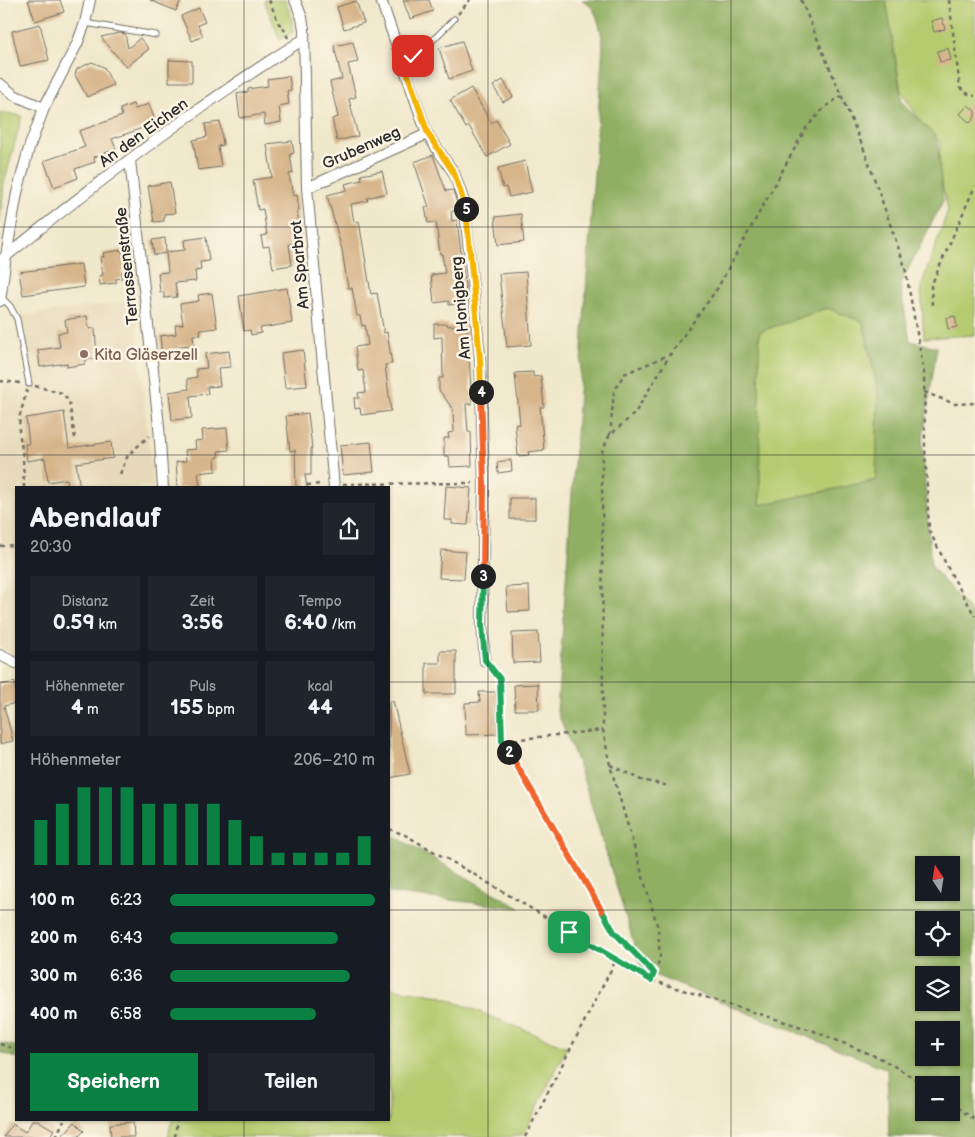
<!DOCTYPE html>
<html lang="de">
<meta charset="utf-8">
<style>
body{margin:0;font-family:"Balsamiq Sans",sans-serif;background:#20242c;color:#f1f3f6;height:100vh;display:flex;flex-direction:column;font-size:19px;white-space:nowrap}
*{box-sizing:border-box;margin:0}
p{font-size:16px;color:#9ea1a6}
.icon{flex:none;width:28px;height:28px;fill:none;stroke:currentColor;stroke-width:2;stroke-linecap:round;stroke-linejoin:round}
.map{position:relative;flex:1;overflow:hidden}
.drawer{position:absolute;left:15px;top:486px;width:375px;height:635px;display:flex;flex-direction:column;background:#171b24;border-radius:0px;box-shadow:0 1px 4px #0004}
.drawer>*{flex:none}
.needle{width:32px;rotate:348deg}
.tools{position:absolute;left:915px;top:856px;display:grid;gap:10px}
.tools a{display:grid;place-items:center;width:45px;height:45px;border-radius:0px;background:#171b24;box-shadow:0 1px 4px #0004;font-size:25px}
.pin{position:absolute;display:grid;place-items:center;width:42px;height:42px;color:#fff;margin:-21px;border-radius:10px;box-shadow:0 2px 8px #0006}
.km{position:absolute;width:25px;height:25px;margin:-12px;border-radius:50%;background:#222;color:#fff;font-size:14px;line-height:25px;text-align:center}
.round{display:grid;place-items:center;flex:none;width:52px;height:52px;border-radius:0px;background:#20242c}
.summary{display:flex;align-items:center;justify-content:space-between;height:85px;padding:0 15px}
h1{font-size:28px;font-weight:800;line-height:38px}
.metrics{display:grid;grid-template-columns:repeat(3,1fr);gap:8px;height:85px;padding:5px 15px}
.metrics div{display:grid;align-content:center;border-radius:0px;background:#20242c;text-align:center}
.metrics b{font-size:21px;font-weight:800}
.metrics small{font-size:14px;font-weight:400}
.metrics p{font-size:14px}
.chart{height:140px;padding:10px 15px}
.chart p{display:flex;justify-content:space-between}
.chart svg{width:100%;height:90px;margin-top:5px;stroke:#0b8043;stroke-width:6}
.action{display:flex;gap:10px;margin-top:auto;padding:10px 15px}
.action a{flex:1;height:58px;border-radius:0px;background:#0b8043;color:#fff;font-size:20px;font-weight:800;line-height:58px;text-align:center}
.action a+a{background:#20242c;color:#f1f3f6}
ul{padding:0 15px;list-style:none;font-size:16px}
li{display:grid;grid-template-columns:80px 60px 1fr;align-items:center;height:38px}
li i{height:12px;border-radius:6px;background:#0b8043}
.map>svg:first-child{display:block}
.built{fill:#e7daba}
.green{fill:#b5cb70;stroke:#707b4e}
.forest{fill:#90af62;stroke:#5e6d46;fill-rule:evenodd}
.building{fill:#d7b58b}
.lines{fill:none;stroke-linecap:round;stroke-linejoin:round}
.service-casing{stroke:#706d63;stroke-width:7}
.minor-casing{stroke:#706d63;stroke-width:12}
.path{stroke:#706d63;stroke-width:2.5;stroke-dasharray:4 4;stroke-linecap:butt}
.service{stroke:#fff;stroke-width:5}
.minor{stroke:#fff;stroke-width:10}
.split-1-casing{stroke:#fff;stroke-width:10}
.split-2-casing{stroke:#fff;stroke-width:10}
.split-3-casing{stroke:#fff;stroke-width:10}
.split-4-casing{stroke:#fff;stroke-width:10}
.split-5-casing{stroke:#fff;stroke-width:10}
.split-6-casing{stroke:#fff;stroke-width:10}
.split-1{stroke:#22a559;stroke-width:6}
.split-2{stroke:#f0652b;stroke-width:6}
.split-3{stroke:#22a559;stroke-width:6}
.split-4{stroke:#f0652b;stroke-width:6}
.split-5{stroke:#f5b400;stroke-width:6}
.split-6{stroke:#f5b400;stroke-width:6}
.grid{fill:none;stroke:#2b2b2b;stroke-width:1;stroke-opacity:0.55}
.education-dot{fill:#8d6e63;stroke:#fcf5e5;stroke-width:2}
.labels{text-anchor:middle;stroke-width:5;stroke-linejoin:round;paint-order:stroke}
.street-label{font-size:16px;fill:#2b2b2b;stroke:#fcf5e5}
.education-label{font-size:16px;fill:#785e54;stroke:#fcf5e5;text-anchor:start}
</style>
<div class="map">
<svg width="975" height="1137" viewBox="0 0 975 1137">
<rect width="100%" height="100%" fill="#fcf5e5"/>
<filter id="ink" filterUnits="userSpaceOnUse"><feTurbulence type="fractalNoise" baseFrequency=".02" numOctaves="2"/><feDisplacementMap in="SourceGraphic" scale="10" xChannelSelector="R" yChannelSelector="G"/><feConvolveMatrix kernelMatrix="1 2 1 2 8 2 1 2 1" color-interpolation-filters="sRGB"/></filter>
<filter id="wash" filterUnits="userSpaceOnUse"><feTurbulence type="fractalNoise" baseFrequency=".0096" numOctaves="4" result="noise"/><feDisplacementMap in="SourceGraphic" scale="20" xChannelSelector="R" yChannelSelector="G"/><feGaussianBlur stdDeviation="1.12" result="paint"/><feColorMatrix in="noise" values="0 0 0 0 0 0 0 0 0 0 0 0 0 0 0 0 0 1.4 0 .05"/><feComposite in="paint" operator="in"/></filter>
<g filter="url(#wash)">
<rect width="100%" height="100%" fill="#f0e8cb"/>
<path class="built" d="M 134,301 L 153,487 L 16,488 L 16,656 L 0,647 L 0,606 L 4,584 L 0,521 L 0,414 L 4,385 L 31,387 L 25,329 L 19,316 Z"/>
<g class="green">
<path d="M 264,0 L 285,0 L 291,16 L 294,31 L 280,40 Z"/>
<path d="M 886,0 L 975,0 L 975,335 L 924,338 L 921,287 L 948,210 L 939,171 L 940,142 L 924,127 L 901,91 Z"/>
<path d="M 0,112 L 22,116 L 4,184 L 0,224 Z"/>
<path d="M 827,308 L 863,322 L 878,392 L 876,480 L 760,505 L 759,332 Z"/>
<path d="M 389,988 L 440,996 L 567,1047 L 524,1134 L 513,1137 L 168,1137 L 172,1120 L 389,1120 Z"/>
</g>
<g class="forest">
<path d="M 582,0 L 886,0 L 902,102 L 937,138 L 943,201 L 900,285 L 910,341 L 937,347 L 922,444 L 931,566 L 975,617 L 975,1137 L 889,1137 L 887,1069 L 642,970 L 581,771 L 557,711 L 603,44 C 600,28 598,7 582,0 ZM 827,308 L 863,322 L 878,392 L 876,480 L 760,505 L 759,332 ZM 924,865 L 951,865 L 951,892 L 924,892 ZM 924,920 L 951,920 L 951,948 L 924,948 ZM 924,975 L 951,975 L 951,1002 L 924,1002 ZM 924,1030 L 951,1030 L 951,1058 L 924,1058 ZM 924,1085 L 951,1085 L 951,1112 L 924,1112 Z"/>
<path d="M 389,834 L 401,840 L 520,908 L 389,893 Z"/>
<path d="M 0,1043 L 16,1046 L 16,1058 L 0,1052 Z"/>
</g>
<g id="blocks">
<g class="building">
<path d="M 28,0 L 60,0 L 64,12 L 35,21 Z"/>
<path d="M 150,0 L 181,0 L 176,11 Z"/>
<path d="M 403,0 L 429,0 L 433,11 L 410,19 Z"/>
<path d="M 356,1 L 364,23 L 344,29 L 337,7 Z"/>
<path d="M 199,8 L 205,22 L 198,25 L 203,36 L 192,41 L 181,16 Z"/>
<path d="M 942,18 L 945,29 L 934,32 L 931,21 Z"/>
<path d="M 40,24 L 49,60 L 20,66 L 12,31 Z"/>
<path d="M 120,33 L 125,34 L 128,48 L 140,38 L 149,49 L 126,67 L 101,37 Z"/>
<path d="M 462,41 L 472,71 L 449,79 L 439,48 Z"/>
<path d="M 353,42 L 358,62 L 348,64 L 356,97 L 349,99 L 358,136 L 337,141 L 332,119 L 338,117 L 330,82 L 342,79 L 334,46 Z"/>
<path d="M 948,48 L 951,60 L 940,62 L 937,51 Z"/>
<path d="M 169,60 L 192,61 L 192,82 L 169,82 Z"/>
<path d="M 92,62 L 104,67 L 113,85 L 87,97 L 75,75 L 77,69 Z"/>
<path d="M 289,76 L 291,90 L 287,91 L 289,104 L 279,106 L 281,122 L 265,125 L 264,114 L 240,118 L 237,94 L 248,92 L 248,89 L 268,86 L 267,79 Z"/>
<path d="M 503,80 L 513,97 L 503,102 L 493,86 Z"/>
<path d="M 471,88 L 491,123 L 496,120 L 510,144 L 487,157 L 469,126 L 466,128 L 450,100 Z"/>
<path d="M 133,104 L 135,109 L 149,104 L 156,123 L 112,139 L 116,149 L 94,157 L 95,162 L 75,169 L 78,178 L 54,187 L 44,161 L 85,147 L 79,131 L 122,116 L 120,109 Z"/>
<path d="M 968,105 L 975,111 L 975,117 L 970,123 L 960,114 Z"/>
<path d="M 220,122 L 223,145 L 218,146 L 221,167 L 198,170 L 193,140 L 207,137 L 205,124 Z"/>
<path d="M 292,141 L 294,153 L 290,154 L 293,173 L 289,174 L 293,196 L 297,195 L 299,211 L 297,211 L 302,242 L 289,244 L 292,265 L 273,268 L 269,246 L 263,247 L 261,236 L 267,235 L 263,209 L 258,210 L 253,180 L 272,177 L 267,144 Z"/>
<path d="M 433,155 L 446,191 L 453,190 L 457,203 L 458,209 L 451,212 L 452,221 L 457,220 L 467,302 L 449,305 L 449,301 L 434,303 L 431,275 L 445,273 L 442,254 L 440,254 L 436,222 L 428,223 L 425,207 L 429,207 L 414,162 Z"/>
<path d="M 525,161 L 532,192 L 509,197 L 506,187 L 503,188 L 498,168 Z"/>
<path d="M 382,171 L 387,193 L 367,198 L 368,201 L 351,204 L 354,222 L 359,221 L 371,294 L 377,293 L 384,333 L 387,332 L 392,364 L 385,365 L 391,411 L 361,415 L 360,408 L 355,409 L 354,398 L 359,398 L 358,393 L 366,392 L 363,370 L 358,371 L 355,347 L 368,345 L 365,325 L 362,326 L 360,316 L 357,316 L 352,288 L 348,288 L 342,250 L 327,195 L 347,190 L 345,184 L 362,180 L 361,175 Z"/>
<path d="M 170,182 L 175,213 L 164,214 L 164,221 L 154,222 L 148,186 Z"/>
<path d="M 521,214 L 524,242 L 498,245 L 495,217 Z"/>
<path d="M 206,237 L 209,261 L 200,262 L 201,270 L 195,271 L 196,281 L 175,283 L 177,297 L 164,298 L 164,292 L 160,292 L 158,273 L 168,272 L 166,253 L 154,255 L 152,240 L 165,238 L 166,252 L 185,250 L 184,240 Z"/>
<path d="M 122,250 L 125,271 L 122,271 L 122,278 L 116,279 L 116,283 L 100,285 L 99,276 L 103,275 L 100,257 L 104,257 L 103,253 Z"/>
<path d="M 81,264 L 84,287 L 23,295 L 19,272 Z"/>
<path d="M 526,272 L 531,345 L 507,347 L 499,274 Z"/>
<path d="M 287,288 L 292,323 L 260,328 L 261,333 L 251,335 L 250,330 L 244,331 L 239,296 Z"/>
<path d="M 212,293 L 217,328 L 200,330 L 201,335 L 193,335 L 194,345 L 179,346 L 180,355 L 162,357 L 160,336 L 176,334 L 175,325 L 183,324 L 180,304 L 199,301 L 198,295 Z"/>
<path d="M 87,316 L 89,329 L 95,328 L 97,358 L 85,360 L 85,364 L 67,367 L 67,363 L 40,367 L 38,350 L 60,347 L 58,333 L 67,332 L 65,320 Z"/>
<path d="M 955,316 L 957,327 L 948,329 L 946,318 Z"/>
<path d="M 434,324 L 447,324 L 448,326 L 467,325 L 472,404 L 466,404 L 468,432 L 471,432 L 472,466 L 450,467 L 449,456 L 444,456 L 444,438 L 449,438 L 448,433 L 454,432 L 453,409 L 439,390 L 439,378 L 443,378 L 442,337 L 434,338 Z"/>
<path d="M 303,350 L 307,386 L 285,388 L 281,353 Z"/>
<path d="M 229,351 L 231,367 L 218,368 L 220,386 L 207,387 L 208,394 L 190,396 L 192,418 L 172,420 L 169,392 L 189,389 L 187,379 L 197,377 L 196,369 L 207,368 L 205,354 Z"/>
<path d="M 533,372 L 533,377 L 541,376 L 544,407 L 540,407 L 544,450 L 528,452 L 529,455 L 518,456 L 515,425 L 520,424 L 515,373 Z"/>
<path d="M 64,412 L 69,448 L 111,442 L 113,458 L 76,463 L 80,488 L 68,488 L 67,479 L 48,482 L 45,458 L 27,461 L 25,444 L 29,444 L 26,418 Z"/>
<path d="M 308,413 L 312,448 L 311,449 L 311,475 L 305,475 L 307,488 L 296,488 L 295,450 L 290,451 L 286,416 Z"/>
<path d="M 227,428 L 229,450 L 218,451 L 219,457 L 215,458 L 216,471 L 198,473 L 200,486 L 178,488 L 176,462 L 186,461 L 185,450 L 196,449 L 195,441 L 203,440 L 202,430 Z"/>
<path d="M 371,442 L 374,472 L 343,475 L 340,445 Z"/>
<path d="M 511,460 L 512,471 L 498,473 L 497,462 Z"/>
<path d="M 446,486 L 471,488 L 468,525 L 452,524 L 452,520 L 444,520 Z"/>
<rect x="510" y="498" width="25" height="21"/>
<path d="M 441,550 L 466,552 L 464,579 L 439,578 Z"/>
<path d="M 529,586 L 530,611 L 508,612 L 506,587 Z"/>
<path d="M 538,632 L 540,662 L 513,663 L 512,633 Z"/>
<path d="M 440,651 L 456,651 L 456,694 L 426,694 L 426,663 L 440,663 Z"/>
<path d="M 15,682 L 16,703 L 4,706 L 13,741 L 0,744 L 0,685 Z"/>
<path d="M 538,684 L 539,710 L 515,710 L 514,685 Z"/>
<path d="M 479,692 L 496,692 L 497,734 L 466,735 L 465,703 L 480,702 Z"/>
<path d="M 389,701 L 393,701 L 410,774 L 389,778 Z"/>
<path d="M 33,1120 L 37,1120 L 54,1130 L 49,1137 L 4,1137 L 12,1124 L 25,1132 Z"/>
<path d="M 75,1122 L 84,1131 L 78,1137 L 61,1137 Z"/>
<path d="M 133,1122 L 134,1137 L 111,1137 L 110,1124 Z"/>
</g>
</g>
</g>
<g filter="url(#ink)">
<use href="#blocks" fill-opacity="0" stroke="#706d63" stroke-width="1"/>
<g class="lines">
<defs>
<g id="service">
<path d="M 85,23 L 156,35"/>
<path d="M 403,60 L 424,49 L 454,19"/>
<path d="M 1,297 L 10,306 L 17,319 L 29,384"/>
</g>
<g id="minor">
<path d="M 295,0 L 302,18 L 304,29 L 307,188 L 334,488"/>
<path d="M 381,0 L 427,134 L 454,173 L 464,202 L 480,357 L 484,483 L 482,625 L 485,661"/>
<path d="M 0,84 L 14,95 L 44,108"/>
<path d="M 130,160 L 159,426 L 163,488"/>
<path d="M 307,188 L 427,134"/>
<path d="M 0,261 C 97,182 198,105 304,39"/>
<path d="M 0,301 L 6,256 L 17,193 L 29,148 L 44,108 L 77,44 L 85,23 L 90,0"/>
<path d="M 0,655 L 16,663"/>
</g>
</defs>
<use href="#service" class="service-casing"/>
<use href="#minor" class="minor-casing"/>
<g class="path">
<path d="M 269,0 L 279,24 L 282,25 L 288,38"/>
<path d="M 801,0 L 865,152 L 905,267 L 924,372 L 925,446 L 929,530 L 949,570 L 975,616"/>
<path d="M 949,0 L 960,88 L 970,95 L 975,96"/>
<path d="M 458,14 L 470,0"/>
<path d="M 932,305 L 931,286 L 975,186"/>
<path d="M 0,381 L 20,383"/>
<path d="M 35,386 L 62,393 L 69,401 L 75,438"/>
<path d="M 924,392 L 955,404 L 975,403"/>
<path d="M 610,435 L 614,391 L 624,374 L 671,354"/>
<path d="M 120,474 L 128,455 L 149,436"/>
<path d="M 343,484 L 473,483"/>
<path d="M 307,485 L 323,484"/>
<path d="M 24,488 L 23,456 L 19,431 L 20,415 L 27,390"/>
<path d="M 0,546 L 15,545"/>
<path d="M 491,668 L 499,679 L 502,741 L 603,730"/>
<path d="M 502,741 L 615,932 L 654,973"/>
<path d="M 610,765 L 641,780 L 670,786"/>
<path d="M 389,829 L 405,835 L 475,875 L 651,980 L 814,1031 L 882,1059 L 926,1085"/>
<path d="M 651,980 L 660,959 L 658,928 L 610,765 L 603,730 L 602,452 L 609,436 L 635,413 L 671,353 L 717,289 L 806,128 L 825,107 L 841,96"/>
<path d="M 0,1044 L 16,1049"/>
<path d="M 951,1103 L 975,1120"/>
<path d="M 56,1137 L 64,1120"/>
<path d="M 175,1137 L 177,1120"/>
<path d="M 525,1137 L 616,960"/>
</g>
<use href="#service" class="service"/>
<use href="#minor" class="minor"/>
</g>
</g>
<g class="lines" filter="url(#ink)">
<defs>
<path id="split-1" d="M 569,932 L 651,980 L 654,973 L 614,932 L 602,911"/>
<path id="split-2" d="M 509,752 L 602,911"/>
<path id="split-3" d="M 483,576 L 482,625 L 485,660 L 500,679 L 502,741 L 509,752"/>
<path id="split-4" d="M 481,392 L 484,483 L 483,576"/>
<path id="split-5" d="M 466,209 L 480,358 L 481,392"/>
<path id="split-6" d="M 413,56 L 403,60 L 428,134 L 454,173 L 466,209"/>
</defs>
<use href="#split-1" class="split-1-casing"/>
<use href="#split-2" class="split-2-casing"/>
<use href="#split-3" class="split-3-casing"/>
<use href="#split-4" class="split-4-casing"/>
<use href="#split-5" class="split-5-casing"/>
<use href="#split-6" class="split-6-casing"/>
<use href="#split-1" class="split-1"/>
<use href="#split-2" class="split-2"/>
<use href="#split-3" class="split-3"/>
<use href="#split-4" class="split-4"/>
<use href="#split-5" class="split-5"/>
<use href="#split-6" class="split-6"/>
</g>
<path class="grid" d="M 244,0 L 244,488M 488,0 L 488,1137M 731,0 L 731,1137M 0,227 L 975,227M 0,455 L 975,455M 0,682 L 16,682M 389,682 L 975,682M 0,910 L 16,910M 389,910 L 975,910M 244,1120 L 244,1137"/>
<circle class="education-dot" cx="84" cy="354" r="5"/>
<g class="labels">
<g class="street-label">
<text transform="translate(143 132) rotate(-36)" y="6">An den Eichen</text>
<text transform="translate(361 147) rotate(-24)" y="6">Grubenweg</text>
<text transform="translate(299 265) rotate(-95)" y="6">Am Sparbrot</text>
<text transform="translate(126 266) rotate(-96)" y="6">Terrassenstraße</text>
<text transform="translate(460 308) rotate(-95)" y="6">Am Honigberg</text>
</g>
<g class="education-label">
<text x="94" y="360">Kita Gläserzell</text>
</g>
</g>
</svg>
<div class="tools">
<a><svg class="needle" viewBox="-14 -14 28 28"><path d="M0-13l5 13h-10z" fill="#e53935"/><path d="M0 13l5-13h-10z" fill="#9ea1a6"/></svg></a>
<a><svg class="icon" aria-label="locate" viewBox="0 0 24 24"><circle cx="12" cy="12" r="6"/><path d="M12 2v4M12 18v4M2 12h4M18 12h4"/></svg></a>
<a><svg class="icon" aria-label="layers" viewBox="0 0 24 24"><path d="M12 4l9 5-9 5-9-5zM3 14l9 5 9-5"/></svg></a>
<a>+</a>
<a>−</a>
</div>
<div class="pin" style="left:569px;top:932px;background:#1e9e55"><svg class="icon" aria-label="arrive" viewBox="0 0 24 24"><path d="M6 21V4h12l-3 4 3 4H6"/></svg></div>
<div class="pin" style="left:413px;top:56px;background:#d93025"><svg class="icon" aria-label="check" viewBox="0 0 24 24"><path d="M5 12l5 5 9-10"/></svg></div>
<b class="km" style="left:509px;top:752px">2</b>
<b class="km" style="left:483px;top:576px">3</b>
<b class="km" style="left:481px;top:392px">4</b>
<b class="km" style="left:466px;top:209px">5</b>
<section class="drawer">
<div class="summary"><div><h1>Abendlauf</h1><p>20:30</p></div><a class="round"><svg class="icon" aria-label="share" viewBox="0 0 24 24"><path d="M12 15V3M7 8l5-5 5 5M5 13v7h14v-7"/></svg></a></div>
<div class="metrics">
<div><p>Distanz</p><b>0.59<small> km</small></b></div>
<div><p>Zeit</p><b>3:56</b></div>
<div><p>Tempo</p><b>6:40<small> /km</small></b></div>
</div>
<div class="metrics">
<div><p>Höhenmeter</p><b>4<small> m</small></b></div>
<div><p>Puls</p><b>155<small> bpm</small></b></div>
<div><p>kcal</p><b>44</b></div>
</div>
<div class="chart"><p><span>Höhenmeter</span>206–210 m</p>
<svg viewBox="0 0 160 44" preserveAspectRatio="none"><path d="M5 44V22M15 44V14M25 44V6M35 44V6M45 44V6M55 44V14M65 44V14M75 44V14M85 44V14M95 44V22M105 44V30M115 44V38M125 44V38M135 44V38M145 44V38M155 44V30"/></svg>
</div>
<ul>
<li><b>100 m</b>6:23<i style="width:100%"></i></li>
<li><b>200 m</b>6:43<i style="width:82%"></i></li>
<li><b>300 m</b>6:36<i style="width:88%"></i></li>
<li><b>400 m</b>6:58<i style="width:71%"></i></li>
</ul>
<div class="action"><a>Speichern</a><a>Teilen</a></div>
</section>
</div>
